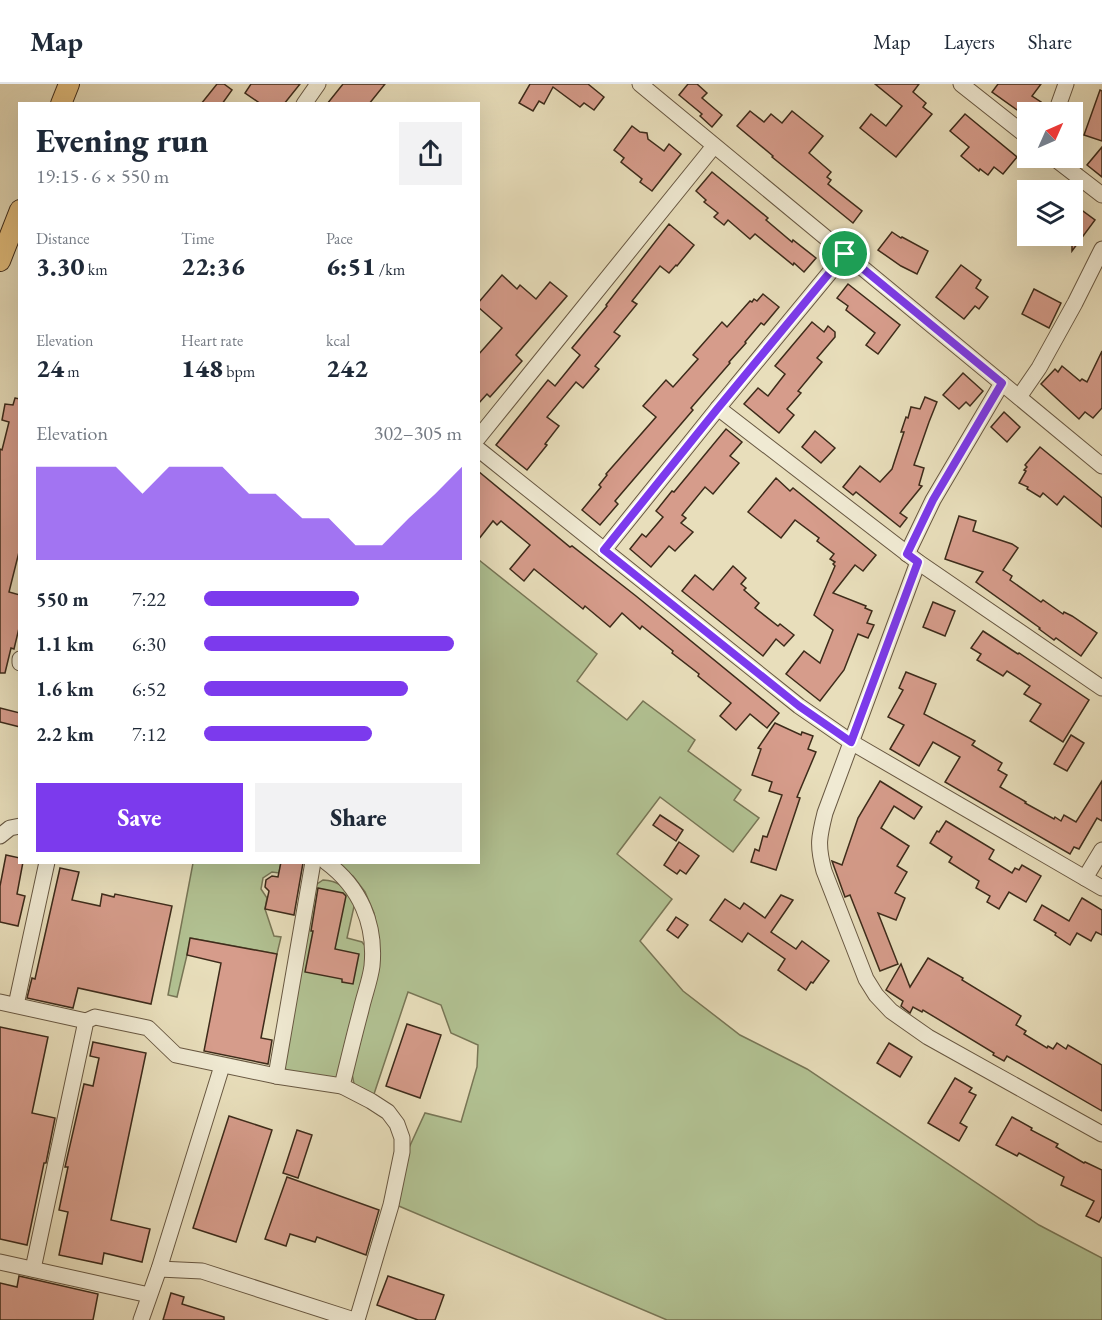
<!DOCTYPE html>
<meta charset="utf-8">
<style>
body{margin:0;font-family:"EB Garamond",serif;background:#f2f2f3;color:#1f2937;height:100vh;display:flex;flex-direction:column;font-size:22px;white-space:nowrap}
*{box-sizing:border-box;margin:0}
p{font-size:20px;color:#747a83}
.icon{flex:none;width:33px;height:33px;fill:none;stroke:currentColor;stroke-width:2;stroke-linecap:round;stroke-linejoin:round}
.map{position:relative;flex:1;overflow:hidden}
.details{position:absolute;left:18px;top:18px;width:462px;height:762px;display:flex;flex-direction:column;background:#fff;border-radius:0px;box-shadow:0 6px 24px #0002}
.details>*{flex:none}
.needle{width:39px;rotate:45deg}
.buttons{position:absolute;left:1017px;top:18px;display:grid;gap:12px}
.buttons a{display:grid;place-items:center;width:66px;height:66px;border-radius:0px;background:#fff;box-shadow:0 6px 24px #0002;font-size:30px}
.pin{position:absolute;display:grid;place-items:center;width:51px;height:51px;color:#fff;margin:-26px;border:3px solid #fff;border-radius:50%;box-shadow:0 2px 6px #0007}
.round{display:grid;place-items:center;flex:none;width:63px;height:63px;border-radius:0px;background:#f2f2f3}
.summary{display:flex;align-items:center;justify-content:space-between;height:102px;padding:0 18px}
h1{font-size:33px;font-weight:800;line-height:45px}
.metrics{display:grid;grid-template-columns:repeat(3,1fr);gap:9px;height:102px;padding:6px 18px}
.metrics div{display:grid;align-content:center}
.metrics b{font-size:26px;font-weight:800}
.metrics small{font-size:16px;font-weight:400}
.metrics p{font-size:16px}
.chart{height:168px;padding:12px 18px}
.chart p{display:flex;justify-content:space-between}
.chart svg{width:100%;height:108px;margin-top:6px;fill:#7c3aed;opacity:.7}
.button{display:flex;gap:12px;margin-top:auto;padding:12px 18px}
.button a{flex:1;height:69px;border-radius:0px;background:#7c3aed;color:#fff;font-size:24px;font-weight:800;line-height:69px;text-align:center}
.button a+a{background:#f2f2f3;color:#1f2937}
ul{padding:0 18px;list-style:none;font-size:20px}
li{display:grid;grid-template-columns:96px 72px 1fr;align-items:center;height:45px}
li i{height:15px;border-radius:8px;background:#7c3aed}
header{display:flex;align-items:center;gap:36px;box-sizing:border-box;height:84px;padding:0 30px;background:#fff;border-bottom:2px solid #e0e1e3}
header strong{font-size:28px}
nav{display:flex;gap:33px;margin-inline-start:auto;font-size:21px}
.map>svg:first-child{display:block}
.green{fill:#b2c293;stroke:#787656;stroke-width:1.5}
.building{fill:#d69c8b;stroke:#3d2b1a;stroke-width:1.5}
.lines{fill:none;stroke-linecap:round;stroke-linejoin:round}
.minor-casing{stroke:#685842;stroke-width:17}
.major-casing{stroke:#3d2b1a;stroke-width:22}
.minor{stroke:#f0ead3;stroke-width:15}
.major{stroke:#e4bf7e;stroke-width:20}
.route-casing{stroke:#fff;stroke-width:12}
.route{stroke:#7c3aed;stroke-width:8}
</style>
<header>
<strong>Map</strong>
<nav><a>Map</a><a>Layers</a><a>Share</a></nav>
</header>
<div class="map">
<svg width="1102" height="1236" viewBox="0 0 1102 1236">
<rect width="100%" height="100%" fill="#e8debb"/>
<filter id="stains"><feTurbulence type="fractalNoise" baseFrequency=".00333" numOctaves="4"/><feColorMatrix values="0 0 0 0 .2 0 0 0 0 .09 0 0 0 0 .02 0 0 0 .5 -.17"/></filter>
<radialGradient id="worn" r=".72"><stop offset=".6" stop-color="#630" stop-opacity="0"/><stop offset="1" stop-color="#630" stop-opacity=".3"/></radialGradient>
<g class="green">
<path d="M 479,476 L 597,570 L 577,597 L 627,636 L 643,617 L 695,656 L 688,667 L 741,706 L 734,716 L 759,734 L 733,768 L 660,713 L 617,770 L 672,815 L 640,857 L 683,907 L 740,951 L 807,985 L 1039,1141 L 1102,1174 L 1102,1236 L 667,1236 L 394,1120 L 408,1066 L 425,1029 L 461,1038 L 477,983 L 478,961 L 451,949 L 441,921 L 408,908 L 373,1013 L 354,1000 L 352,990 L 379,858 L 374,829 L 365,808 L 353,792 L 332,779 L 478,778 Z"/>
<path d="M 193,779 L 281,779 L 279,789 L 272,788 L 263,794 L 261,805 L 267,814 L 265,825 L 274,852 L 281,853 L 277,870 L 191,854 L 177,913 L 168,911 Z"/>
<path d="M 323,796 C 341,797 344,804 355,818 L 347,854 L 362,858 L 366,863 L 366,882 L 337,996 L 289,989 L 285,984 L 284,975 L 315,804 L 317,800 Z"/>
</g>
<g class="building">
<path d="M 217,0 L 224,0 L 232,6 L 222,20 L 201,20 Z"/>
<path d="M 251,0 L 300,0 L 284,20 L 261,20 L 245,9 Z"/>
<path d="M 343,0 L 385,0 L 369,20 L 327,20 Z"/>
<path d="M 530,0 L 588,0 L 604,13 L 594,26 L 584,19 L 580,23 L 553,3 L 544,20 L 539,17 L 533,27 L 519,19 Z"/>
<path d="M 688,0 L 697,0 L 707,9 L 702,14 L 722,31 L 712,43 L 700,32 L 702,30 L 679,11 Z"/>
<path d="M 875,0 L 919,0 L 913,8 L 926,19 L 923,23 L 932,30 L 896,73 L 860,44 L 871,30 L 886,42 L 902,22 Z"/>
<path d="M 998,0 L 1041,0 L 1032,12 L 1041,18 L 1034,28 L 1020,28 L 992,8 Z"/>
<path d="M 1100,6 L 1102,7 L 1102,57 L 1084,51 Z"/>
<path d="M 750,27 L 764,38 L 771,30 L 782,39 L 792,27 L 823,52 L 809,69 L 831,88 L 827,93 L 831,96 L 828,100 L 862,127 L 853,139 L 772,73 L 773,72 L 737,42 Z"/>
<path d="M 965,30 L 1017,73 L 1003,90 L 994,83 L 988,91 L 980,85 L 979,87 L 961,72 L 969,63 L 950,47 Z"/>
<path d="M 632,42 L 640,48 L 647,49 L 648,55 L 664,67 L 669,60 L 681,70 L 652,107 L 640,98 L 642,95 L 621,78 L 624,74 L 614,66 Z"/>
<path d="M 1102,63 L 1102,93 L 1087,81 Z"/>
<path d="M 712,88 L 768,134 L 766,136 L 792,158 L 793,156 L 816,174 L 804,188 L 794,179 L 793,181 L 755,150 L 750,155 L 728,136 L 724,141 L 714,133 L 718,129 L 704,118 L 706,116 L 696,107 Z"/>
<path d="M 1072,119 L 1095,136 L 1072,167 Z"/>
<path d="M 669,140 L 694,161 L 677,182 L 676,181 L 669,189 L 660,182 L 632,217 L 637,220 L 614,248 L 620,252 L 595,282 L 599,285 L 583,304 L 576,298 L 547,333 L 559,342 L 545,360 L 547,361 L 527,386 L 496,361 L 548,296 L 555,302 L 580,271 L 572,264 L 607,222 L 606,221 Z"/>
<path d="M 892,148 L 901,154 L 902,153 L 928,167 L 917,190 L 901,182 L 878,166 Z"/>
<path d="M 961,181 L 981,196 L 976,204 L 988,213 L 979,225 L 975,222 L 964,235 L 936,213 Z"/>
<path d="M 502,191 L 517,205 L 520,201 L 536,215 L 550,198 L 567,212 L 516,271 L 522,277 L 490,313 L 487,310 L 478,320 L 478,271 L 502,244 L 478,223 L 478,219 Z"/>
<path d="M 848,200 L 900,241 L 878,270 L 866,261 L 875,249 L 846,226 L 848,222 L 837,214 Z"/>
<path d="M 1034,205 L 1061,219 L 1049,244 L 1022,230 Z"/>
<path d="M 763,210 L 779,223 L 764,241 L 761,239 L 745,258 L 746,259 L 729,278 L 730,279 L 691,324 L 693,326 L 615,417 L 618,420 L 600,441 L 582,426 L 601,403 L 599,401 L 607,391 L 606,390 L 656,333 L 643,322 L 666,296 L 673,303 L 698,275 L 693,271 L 722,238 L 727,243 L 750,217 L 752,218 L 754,215 L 757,217 Z"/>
<path d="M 812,238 L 824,248 L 828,242 L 835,248 L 835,253 L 817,274 L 822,278 L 798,307 L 801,309 L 787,325 L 794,331 L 779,349 L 744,320 L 758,304 L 768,312 L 785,290 L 775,282 Z"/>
<path d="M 1102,267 L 1102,324 L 1093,334 L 1085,328 L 1079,335 L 1041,300 L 1055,285 L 1058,288 L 1062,282 L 1080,297 L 1082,295 L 1087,298 Z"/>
<path d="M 963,289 L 983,307 L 970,322 L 966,318 L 959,325 L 943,311 Z"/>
<path d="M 925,313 L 937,318 L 929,338 L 914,381 L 924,384 L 919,401 L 922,402 L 900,429 L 907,434 L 900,443 L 856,408 L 853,411 L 843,403 L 860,382 L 880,398 L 892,385 L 904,348 L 901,348 L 906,333 L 908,334 L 911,323 L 920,325 Z"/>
<path d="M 15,314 L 20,315 L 20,464 L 9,508 L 20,511 L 20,540 L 14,565 L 11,564 L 5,589 L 0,589 L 0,365 L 2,366 L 9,338 L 2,336 L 5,320 L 13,321 Z"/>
<path d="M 1004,328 L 1020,343 L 1007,358 L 991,343 Z"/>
<path d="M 726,345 L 742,358 L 730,372 L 739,379 L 713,410 L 705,403 L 682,431 L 686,434 L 681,439 L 693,448 L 675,467 L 669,462 L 651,483 L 630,465 L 642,450 L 646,453 L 663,433 L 656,427 L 672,407 L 674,408 Z"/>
<path d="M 815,347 L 835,364 L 821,379 L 802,363 Z"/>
<path d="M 1040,363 L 1102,414 L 1102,443 L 1064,412 L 1057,421 L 1043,409 L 1040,413 L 1027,405 L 1028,403 L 1019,399 L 1026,387 L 1024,386 L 1027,383 L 1025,381 Z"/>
<path d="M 478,387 L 570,463 L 572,462 L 636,512 L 779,629 L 767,644 L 750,630 L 736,646 L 720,632 L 731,619 L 698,592 L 699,590 L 672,569 L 673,567 L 642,542 L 640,545 L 622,529 L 610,543 L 585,522 L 583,525 L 534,485 L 524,497 L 510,485 L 530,461 L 501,437 L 497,441 L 493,437 L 478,456 Z"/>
<path d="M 776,394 L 790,407 L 793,404 L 876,471 L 863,487 L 855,481 L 833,509 L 866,522 L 865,524 L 872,527 L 867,539 L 874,541 L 868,554 L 858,550 L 844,586 L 820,617 L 786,590 L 804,567 L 820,579 L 833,546 L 814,531 L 835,482 L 833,480 L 835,478 L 830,475 L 834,470 L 817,457 L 819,454 L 795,436 L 781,454 L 748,428 Z"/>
<path d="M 959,432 L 976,437 L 973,447 L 1012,460 L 1018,464 L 1003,486 L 1012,492 L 1010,496 L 1041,518 L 1043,516 L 1063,530 L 1064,528 L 1072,532 L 1097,549 L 1081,572 L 1056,554 L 1054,556 L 1039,545 L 1040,544 L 976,498 L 983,488 L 945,475 Z"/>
<path d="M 733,482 L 746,494 L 741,500 L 746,504 L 744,506 L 759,519 L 755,524 L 778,542 L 780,540 L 794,551 L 784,562 L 776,555 L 763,572 L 682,507 L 695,491 L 713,506 Z"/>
<path d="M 933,518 L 955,527 L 945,552 L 923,543 Z"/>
<path d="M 983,547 L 1018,570 L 1019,569 L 1089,616 L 1063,658 L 1030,637 L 1041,620 L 1024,610 L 1030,602 L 1007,587 L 1003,592 L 977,576 L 981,570 L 971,564 Z"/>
<path d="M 906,588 L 936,600 L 924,630 L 975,657 L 972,661 L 1002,679 L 998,686 L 1007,691 L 1000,703 L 1026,718 L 1025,719 L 1054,735 L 1055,733 L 1061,737 L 1064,731 L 1076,738 L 1102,697 L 1102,737 L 1097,734 L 1079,765 L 1074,763 L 1070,770 L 945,698 L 960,673 L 933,658 L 919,682 L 890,665 L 904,641 L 888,633 L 903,606 L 899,604 Z"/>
<path d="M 0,624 L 20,629 L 20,643 L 0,638 Z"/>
<path d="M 775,639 L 801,651 L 802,648 L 813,652 L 808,665 L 816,668 L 797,713 L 800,714 L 776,786 L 751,778 L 755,765 L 759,767 L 763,752 L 767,753 L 782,711 L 769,707 L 772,698 L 752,691 L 761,665 L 758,664 Z"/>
<path d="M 1071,651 L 1084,659 L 1067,687 L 1054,680 Z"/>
<path d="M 880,697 L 922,723 L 914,735 L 894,722 L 881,744 L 909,762 L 897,782 L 907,788 L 895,809 L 905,814 L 896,836 L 878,829 L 898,880 L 880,887 L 850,811 L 845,813 L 832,777 L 842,781 L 858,734 Z"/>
<path d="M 660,731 L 683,746 L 676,757 L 653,741 Z"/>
<path d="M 946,737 L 994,766 L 989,775 L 1012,789 L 1015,784 L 1019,786 L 1022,781 L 1041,792 L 1026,818 L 1009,808 L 999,825 L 987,818 L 990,812 L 976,804 L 979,797 L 949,778 L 952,773 L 930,759 L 937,747 L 939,748 Z"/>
<path d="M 679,758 L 699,772 L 686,790 L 680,786 L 677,790 L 664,781 Z"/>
<path d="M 6,771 L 20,774 L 20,778 L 23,778 L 17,810 L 25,812 L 18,842 L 0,838 L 0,802 Z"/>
<path d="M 281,778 L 303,779 L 294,831 L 265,825 L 269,807 L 265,803 L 266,796 L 272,792 L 278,793 Z"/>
<path d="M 60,784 L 79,788 L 72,816 L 100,822 L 102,810 L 114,813 L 115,810 L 172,822 L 151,920 L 78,904 L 73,924 L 27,914 L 32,894 L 35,895 Z"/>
<path d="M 318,804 L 343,809 L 346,812 L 335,865 L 359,870 L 353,900 L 342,898 L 342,895 L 305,888 L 313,847 L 311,847 Z"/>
<path d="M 781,811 L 793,816 L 771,848 L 796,865 L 802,857 L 829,877 L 813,899 L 811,898 L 806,906 L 778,886 L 785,875 L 748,849 L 742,858 L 710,836 L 725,815 L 740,825 L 744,819 L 765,834 Z"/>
<path d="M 1082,814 L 1102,826 L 1102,851 L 1096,848 L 1091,857 L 1077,849 L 1070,861 L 1055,851 L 1056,849 L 1034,836 L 1042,821 L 1069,837 Z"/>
<path d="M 676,833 L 688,841 L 678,854 L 667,846 Z"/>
<path d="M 190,854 L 277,870 L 261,954 L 272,956 L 268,980 L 204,967 L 221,879 L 187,871 Z"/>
<path d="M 928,874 L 963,894 L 962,896 L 1021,932 L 1016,941 L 1026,947 L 1024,950 L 1047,964 L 1048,962 L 1053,965 L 1057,959 L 1066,965 L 1068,961 L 1102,981 L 1102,1027 L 1007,972 L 1004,977 L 993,971 L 994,969 L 923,926 L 922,928 L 913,923 L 910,929 L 901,922 L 903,917 L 886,906 L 901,880 L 910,903 Z"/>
<path d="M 407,940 L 441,951 L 420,1014 L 386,1002 Z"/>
<path d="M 0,943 L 48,953 L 32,1029 L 55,1034 L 46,1079 L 44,1079 L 27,1161 L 0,1155 Z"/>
<path d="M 93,958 L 146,969 L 111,1136 L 150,1145 L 142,1178 L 104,1169 L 102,1180 L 59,1171 L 68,1128 L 59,1126 L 68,1083 L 65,1083 L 84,1000 L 93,1002 L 99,974 L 90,972 Z"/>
<path d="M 889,959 L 912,973 L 900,993 L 877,979 Z"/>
<path d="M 955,994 L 972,1004 L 969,1008 L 976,1011 L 960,1039 L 967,1043 L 959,1057 L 928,1039 Z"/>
<path d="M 229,1032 L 272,1046 L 236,1158 L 193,1144 Z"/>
<path d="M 1012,1033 L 1032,1044 L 1031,1046 L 1058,1060 L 1056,1063 L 1084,1079 L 1085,1078 L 1102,1086 L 1102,1132 L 1099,1138 L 1086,1132 L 1094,1117 L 1061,1101 L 1064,1093 L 1019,1069 L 1017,1072 L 996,1061 Z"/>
<path d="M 297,1046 L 312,1051 L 298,1094 L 283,1089 Z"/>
<path d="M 287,1093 L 379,1126 L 366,1171 L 317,1153 L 315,1158 L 290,1150 L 286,1162 L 265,1155 Z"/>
<path d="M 19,1192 L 98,1210 L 93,1236 L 0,1236 L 0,1199 L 17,1203 Z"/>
<path d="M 388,1192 L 444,1211 L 435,1236 L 418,1236 L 377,1221 Z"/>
<path d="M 171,1209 L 184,1213 L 182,1220 L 224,1233 L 224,1236 L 163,1236 Z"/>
</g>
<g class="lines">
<defs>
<g id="minor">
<path d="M 640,0 L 1102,382"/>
<path d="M 961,0 L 1028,53"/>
<path d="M 304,20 L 318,0"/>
<path d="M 1056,28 L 1066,0"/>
<path d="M 1054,74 L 1102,111"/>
<path d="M 1019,313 L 1039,284 L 1075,219 L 1102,165"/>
<path d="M 718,324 L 918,478 L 1102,604"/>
<path d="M 478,354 L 714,62"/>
<path d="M 478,365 L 799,622 L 851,658 L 1102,804"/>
<path d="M 604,466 L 718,324 L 845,170"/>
<path d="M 907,470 L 933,416 L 1002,299"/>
<path d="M 918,478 L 825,729 C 819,753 817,761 824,787 L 866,895 L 876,911 L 891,927 L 928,953 L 1102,1050"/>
<path d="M 20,575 L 20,579"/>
<path d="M 0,752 L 10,744 L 20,742"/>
<path d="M 313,778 L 276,992 L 342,1002"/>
<path d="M 326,778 C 360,803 376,840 372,882 C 370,897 364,912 361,926 C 354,952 348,977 342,1002 L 371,1017 L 388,1028 L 397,1040 L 402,1054 L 402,1068 L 391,1121 L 357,1236"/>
<path d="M 1085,794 L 1102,766"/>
<path d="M 0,918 L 86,937"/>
<path d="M 16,921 L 47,778"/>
<path d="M 0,1178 L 149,1211"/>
<path d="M 33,1185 L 86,937 L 95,933 L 148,944 L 176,971 L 276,992"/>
<path d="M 159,1185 L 202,1187 L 354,1236"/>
<path d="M 141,1236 L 159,1185 L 222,982"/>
</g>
<g id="major">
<path d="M 61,20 L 69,0"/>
<path d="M 0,177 L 20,126"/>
</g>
</defs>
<use href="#minor" class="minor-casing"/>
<use href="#major" class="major-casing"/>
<use href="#minor" class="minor"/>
<use href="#major" class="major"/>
</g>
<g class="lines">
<defs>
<path id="route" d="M 845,170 L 1002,299 L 933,416 L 907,470 L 918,478 L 851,658 L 799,622 L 604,466 L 718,324 Z"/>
</defs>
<use href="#route" class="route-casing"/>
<use href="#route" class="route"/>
</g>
<rect width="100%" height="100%" filter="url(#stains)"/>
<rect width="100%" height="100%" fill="url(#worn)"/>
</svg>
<div class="buttons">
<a><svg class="needle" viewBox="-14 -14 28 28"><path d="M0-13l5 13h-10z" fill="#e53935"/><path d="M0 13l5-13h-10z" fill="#747a83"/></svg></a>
<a><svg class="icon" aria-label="layers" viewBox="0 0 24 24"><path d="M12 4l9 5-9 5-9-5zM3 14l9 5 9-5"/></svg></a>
</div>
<div class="pin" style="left:845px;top:170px;background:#1e9e55"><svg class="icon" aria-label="arrive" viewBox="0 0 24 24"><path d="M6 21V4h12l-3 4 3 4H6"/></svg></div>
<section class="details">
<div class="summary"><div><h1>Evening run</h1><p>19:15 · 6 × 550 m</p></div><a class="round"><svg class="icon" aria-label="share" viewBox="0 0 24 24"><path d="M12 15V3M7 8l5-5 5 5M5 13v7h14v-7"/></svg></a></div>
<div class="metrics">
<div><p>Distance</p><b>3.30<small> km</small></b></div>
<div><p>Time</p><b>22:36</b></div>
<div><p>Pace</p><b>6:51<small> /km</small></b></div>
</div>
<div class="metrics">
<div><p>Elevation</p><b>24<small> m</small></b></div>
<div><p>Heart rate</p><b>148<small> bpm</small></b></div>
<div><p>kcal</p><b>242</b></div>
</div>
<div class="chart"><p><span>Elevation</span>302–305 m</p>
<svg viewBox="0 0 160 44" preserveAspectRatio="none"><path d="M0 44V6L10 6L20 6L30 6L40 17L50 6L60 6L70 6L80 17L90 17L100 27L110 27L120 38L130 38L140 27L150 17L160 6V44z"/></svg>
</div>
<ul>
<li><b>550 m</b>7:22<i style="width:60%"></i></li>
<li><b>1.1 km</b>6:30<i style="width:97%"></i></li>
<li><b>1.6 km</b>6:52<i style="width:79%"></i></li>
<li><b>2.2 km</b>7:12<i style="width:65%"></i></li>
</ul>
<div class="button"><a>Save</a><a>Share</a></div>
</section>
</div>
